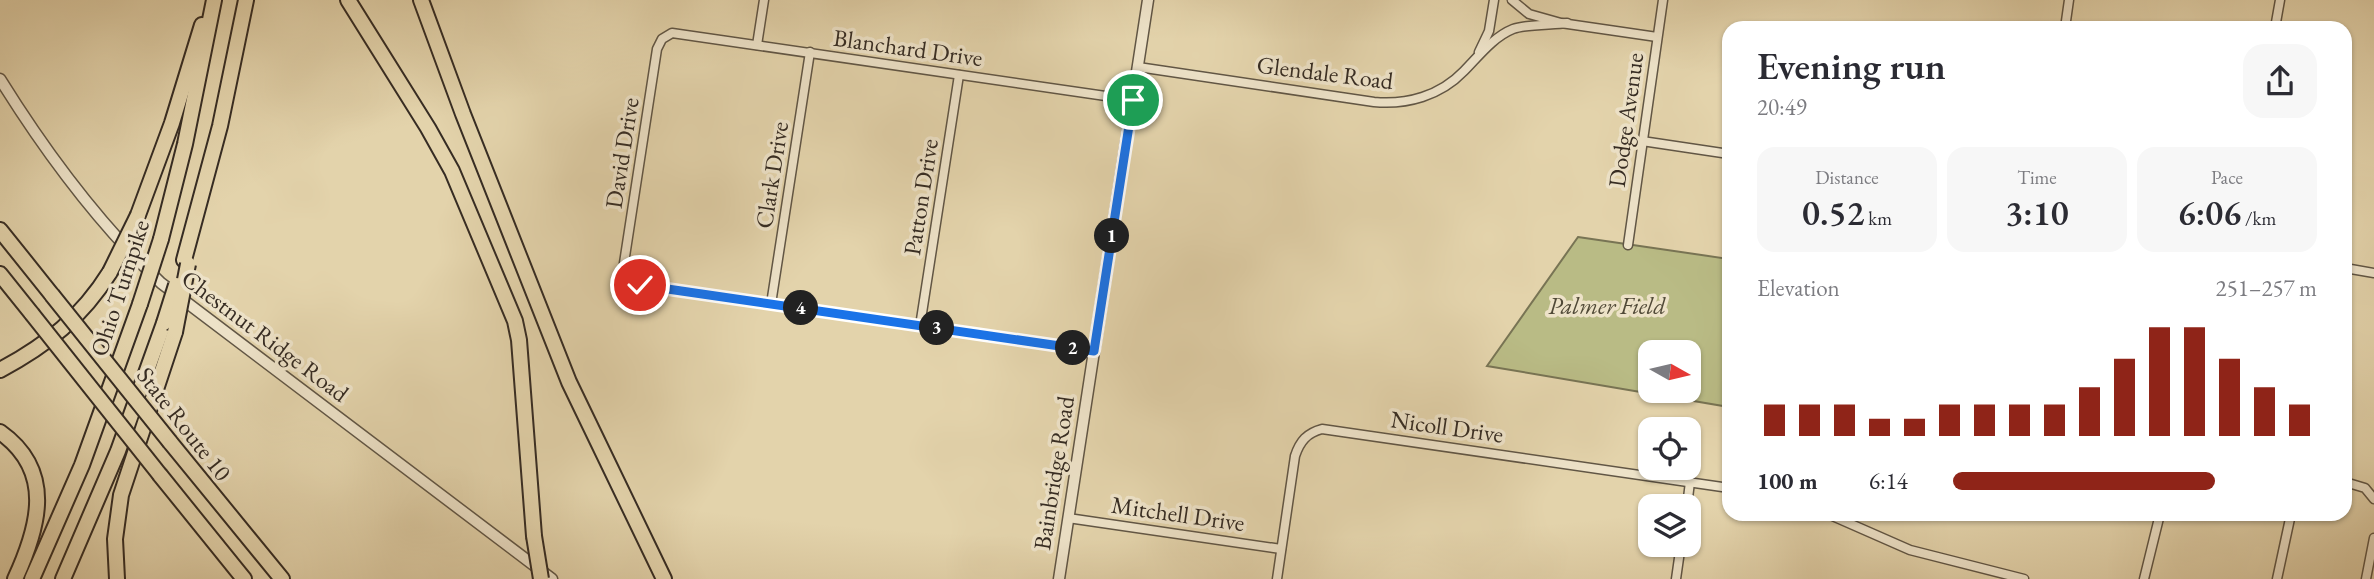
<!DOCTYPE html>
<meta charset="utf-8">
<style>
body{margin:0;font-family:"EB Garamond",serif;background:#f7f7f7;color:#2b2b33;height:100vh;display:flex;flex-direction:column;font-size:26px;white-space:nowrap}
*{box-sizing:border-box;margin:0}
p{font-size:23px;color:#7c7c81}
.icon{flex:none;width:38px;height:38px;fill:none;stroke:currentColor;stroke-width:2;stroke-linecap:round;stroke-linejoin:round}
.map{position:relative;flex:1;overflow:hidden}
.side{position:absolute;left:1722px;top:21px;width:630px;height:500px;display:flex;flex-direction:column;background:#fff;border-radius:21px;box-shadow:0 2px 5px #0004}
.side>*{flex:none}
.needle{width:46px;rotate:98deg}
.tools{position:absolute;left:1638px;top:340px;display:grid;gap:14px}
.tools a{display:grid;place-items:center;width:63px;height:63px;border-radius:14px;background:#fff;box-shadow:0 2px 5px #0004;font-size:35px}
.pin{position:absolute;display:grid;place-items:center;width:60px;height:60px;color:#fff;margin:-30px;border:4px solid #fff;border-radius:50%;box-shadow:0 2px 7px #0007}
.km{position:absolute;width:35px;height:35px;margin:-18px;border-radius:50%;background:#222;color:#fff;font-size:19px;line-height:35px;text-align:center}
.round{display:grid;place-items:center;flex:none;width:74px;height:74px;border-radius:21px;background:#f7f7f7}
.overview{display:flex;align-items:center;justify-content:space-between;height:119px;padding:0 35px}
h1{font-size:38px;font-weight:600;line-height:52px}
.figures{display:grid;grid-template-columns:repeat(3,1fr);gap:10px;height:119px;padding:7px 35px}
.figures div{display:grid;align-content:center;border-radius:18px;background:#f7f7f7;text-align:center}
.figures b{font-size:35px;font-weight:600}
.figures small{font-size:19px;font-weight:400}
.figures p{font-size:19px}
.chart{height:196px;padding:14px 35px}
.chart p{display:flex;justify-content:space-between}
.chart svg{width:100%;height:126px;margin-top:7px;stroke:#8f2418;stroke-width:6}
ul{padding:0 35px;list-style:none;font-size:23px}
li{display:grid;grid-template-columns:112px 84px 1fr;align-items:center;height:52px}
li i{height:18px;border-radius:9px;background:#8f2418}
.map>svg:first-child{display:block}
.green{fill:#b9bb85;stroke:#787454;stroke-width:2;fill-rule:evenodd}
.lines{fill:none;stroke-linecap:round;stroke-linejoin:round}
.minor-casing{stroke:#615645;stroke-width:11}
.tertiary-casing{stroke:#615645;stroke-width:13}
.motorway-casing{stroke:#362c23;stroke-width:18}
.minor{stroke:#ede2c8;stroke-width:8}
.tertiary{stroke:#ede2c8;stroke-width:10}
.motorway{stroke:#e3d3ab;stroke-width:14}
.motorway-bridge-casing{stroke:#362c23;stroke-width:18;stroke-linecap:butt}
.motorway-bridge{stroke:#e3d3ab;stroke-width:14}
.route-casing{stroke:#fff;stroke-width:14}
.route{stroke:#1a73e8;stroke-width:9}
.labels{text-anchor:middle;stroke-width:7;stroke-linejoin:round;paint-order:stroke}
.street-label{font-size:24px;fill:#362c23;stroke:#ede2c8}
.park-label{font-size:24px;font-style:italic;fill:#504937;stroke:#ede2c8}
</style>
<div class="map">
<svg width="2374" height="579" viewBox="0 0 2374 579">
<rect width="100%" height="100%" fill="#e3d3ab"/>
<filter id="stains"><feTurbulence type="fractalNoise" baseFrequency=".00286" numOctaves="4"/><feColorMatrix values="0 0 0 0 .2 0 0 0 0 .09 0 0 0 0 .02 0 0 0 .5 -.17"/></filter>
<radialGradient id="worn" r=".72"><stop offset=".6" stop-color="#630" stop-opacity="0"/><stop offset="1" stop-color="#630" stop-opacity=".3"/></radialGradient>
<path class="green" d="M 1578,237 L 1729,259 L 1729,407 L 1487,366 ZM 1650,352 L 1689,352 L 1689,390 L 1650,390 Z"/>
<g class="lines">
<defs>
<g id="minor">
<path d="M 1512,0 L 1529,14 L 1561,23 L 1657,37"/>
<path d="M 2065,28 L 2069,0"/>
<path d="M 2275,28 L 2280,0"/>
<path d="M 757,45 L 764,0"/>
<path d="M 1479,52 L 1489,31 L 1494,0"/>
<path d="M 1138,67 L 1374,102 C 1407,105 1440,96 1464,71 C 1478,57 1493,37 1513,29 C 1526,24 1553,25 1567,23"/>
<path d="M 1642,141 L 1729,154"/>
<path d="M 1628,245 L 1663,0"/>
<path d="M 2345,268 L 2374,273"/>
<path d="M 771,304 L 810,52"/>
<path d="M 920,326 L 959,75"/>
<path d="M 1094,351 L 640,285 L 629,279 L 624,263 L 657,49 L 662,39 L 672,33 L 1133,100"/>
<path d="M 2345,482 L 2365,488 L 2374,499"/>
<path d="M 1687,506 L 1690,482"/>
<path d="M 1828,514 L 1910,550 L 2024,579"/>
<path d="M 1068,518 L 1281,549"/>
<path d="M 1277,579 L 1295,456 C 1300,441 1307,433 1322,429 L 1729,488"/>
<path d="M 1676,579 L 1681,544"/>
<path d="M 2144,579 L 2160,514"/>
<path d="M 2277,579 L 2291,514"/>
<path d="M 2366,579 L 2374,538"/>
</g>
<g id="tertiary">
<path d="M 0,79 C 46,153 98,223 161,283 L 552,579"/>
<path d="M 1059,579 L 1148,0"/>
</g>
<g id="motorway">
<path d="M 348,0 L 428,128 L 452,171 L 515,321 L 519,340 L 534,536"/>
<path d="M 421,0 L 463,114 L 569,382 L 664,579"/>
<path d="M 138,215 L 172,123 L 202,25"/>
<path d="M 0,230 L 52,295"/>
<path d="M 161,239 L 185,144 L 214,0"/>
<path d="M 184,260 L 220,126 L 246,0"/>
<path d="M 0,274 L 32,314"/>
<path d="M 0,370 C 47,345 82,317 110,272"/>
<path d="M 0,432 C 55,471 39,527 15,579"/>
<path d="M 170,442 L 282,579"/>
<path d="M 160,475 L 244,579"/>
<path d="M 32,579 L 82,465 L 140,304"/>
<path d="M 63,579 L 118,451 L 164,323"/>
<path d="M 117,579 L 115,539 L 121,495 L 175,332"/>
</g>
</defs>
<use href="#minor" class="minor-casing"/>
<use href="#tertiary" class="tertiary-casing"/>
<use href="#motorway" class="motorway-casing"/>
<use href="#minor" class="minor"/>
<use href="#tertiary" class="tertiary"/>
<use href="#motorway" class="motorway"/>
<defs>
<g id="motorway-bridge">
<path d="M 110,272 L 138,215"/>
<path d="M 52,295 L 170,442"/>
<path d="M 140,304 L 161,239"/>
<path d="M 32,314 L 160,475"/>
<path d="M 164,323 L 176,285"/>
<path d="M 175,332 L 188,264"/>
<path d="M 534,536 L 541,579"/>
</g>
</defs>
<use href="#motorway-bridge" class="motorway-bridge-casing"/>
<use href="#motorway-bridge" class="motorway-bridge"/>
</g>
<g class="lines">
<defs>
<path id="route" d="M 640,285 L 1094,351 L 1133,100"/>
</defs>
<use href="#route" class="route-casing"/>
<use href="#route" class="route"/>
</g>
<g class="labels">
<g class="street-label">
<text transform="translate(908 48) rotate(8)" y="8">Blanchard Drive</text>
<text transform="translate(1325 73) rotate(7)" y="8">Glendale Road</text>
<text transform="translate(1626 120) rotate(-82)" y="8">Dodge Avenue</text>
<text transform="translate(622 153) rotate(-81)" y="8">David Drive</text>
<text transform="translate(772 175) rotate(-81)" y="8">Clark Drive</text>
<text transform="translate(921 197) rotate(-81)" y="8">Patton Drive</text>
<text transform="translate(120 288) rotate(-72)" y="8">Ohio Turnpike</text>
<text transform="translate(265 336) rotate(37)" y="8">Chestnut Ridge Road</text>
<text transform="translate(184 424) rotate(52)" y="8">State Route 10</text>
<text transform="translate(1447 427) rotate(8)" y="8">Nicoll Drive</text>
<text transform="translate(1054 473) rotate(-81)" y="8">Bainbridge Road</text>
<text transform="translate(1178 514) rotate(8)" y="8">Mitchell Drive</text>
</g>
<g class="park-label">
<text x="1607" y="314">Palmer Field</text>
</g>
</g>
<rect width="100%" height="100%" filter="url(#stains)"/>
<rect width="100%" height="100%" fill="url(#worn)"/>
</svg>
<div class="tools">
<a><svg class="needle" viewBox="-14 -14 28 28"><path d="M0-13l5 13h-10z" fill="#e53935"/><path d="M0 13l5-13h-10z" fill="#7c7c81"/></svg></a>
<a><svg class="icon" aria-label="locate" viewBox="0 0 24 24"><circle cx="12" cy="12" r="6"/><path d="M12 2v4M12 18v4M2 12h4M18 12h4"/></svg></a>
<a><svg class="icon" aria-label="layers" viewBox="0 0 24 24"><path d="M12 4l9 5-9 5-9-5zM3 14l9 5 9-5"/></svg></a>
</div>
<div class="pin" style="left:1133px;top:100px;background:#1e9e55"><svg class="icon" aria-label="arrive" viewBox="0 0 24 24"><path d="M6 21V4h12l-3 4 3 4H6"/></svg></div>
<div class="pin" style="left:640px;top:285px;background:#d93025"><svg class="icon" aria-label="check" viewBox="0 0 24 24"><path d="M5 12l5 5 9-10"/></svg></div>
<b class="km" style="left:1112px;top:236px">1</b>
<b class="km" style="left:1073px;top:348px">2</b>
<b class="km" style="left:937px;top:328px">3</b>
<b class="km" style="left:801px;top:308px">4</b>
<section class="side">
<div class="overview"><div><h1>Evening run</h1><p>20:49</p></div><a class="round"><svg class="icon" aria-label="share" viewBox="0 0 24 24"><path d="M12 15V3M7 8l5-5 5 5M5 13v7h14v-7"/></svg></a></div>
<div class="figures">
<div><p>Distance</p><b>0.52<small> km</small></b></div>
<div><p>Time</p><b>3:10</b></div>
<div><p>Pace</p><b>6:06<small> /km</small></b></div>
</div>
<div class="chart"><p><span>Elevation</span>251–257 m</p>
<svg viewBox="0 0 160 44" preserveAspectRatio="none"><path d="M5 44V33M15 44V33M25 44V33M35 44V38M45 44V38M55 44V33M65 44V33M75 44V33M85 44V33M95 44V27M105 44V17M115 44V6M125 44V6M135 44V17M145 44V27M155 44V33"/></svg>
</div>
<ul>
<li><b>100 m</b>6:14<i style="width:72%"></i></li>
</ul>
</section>
</div>
